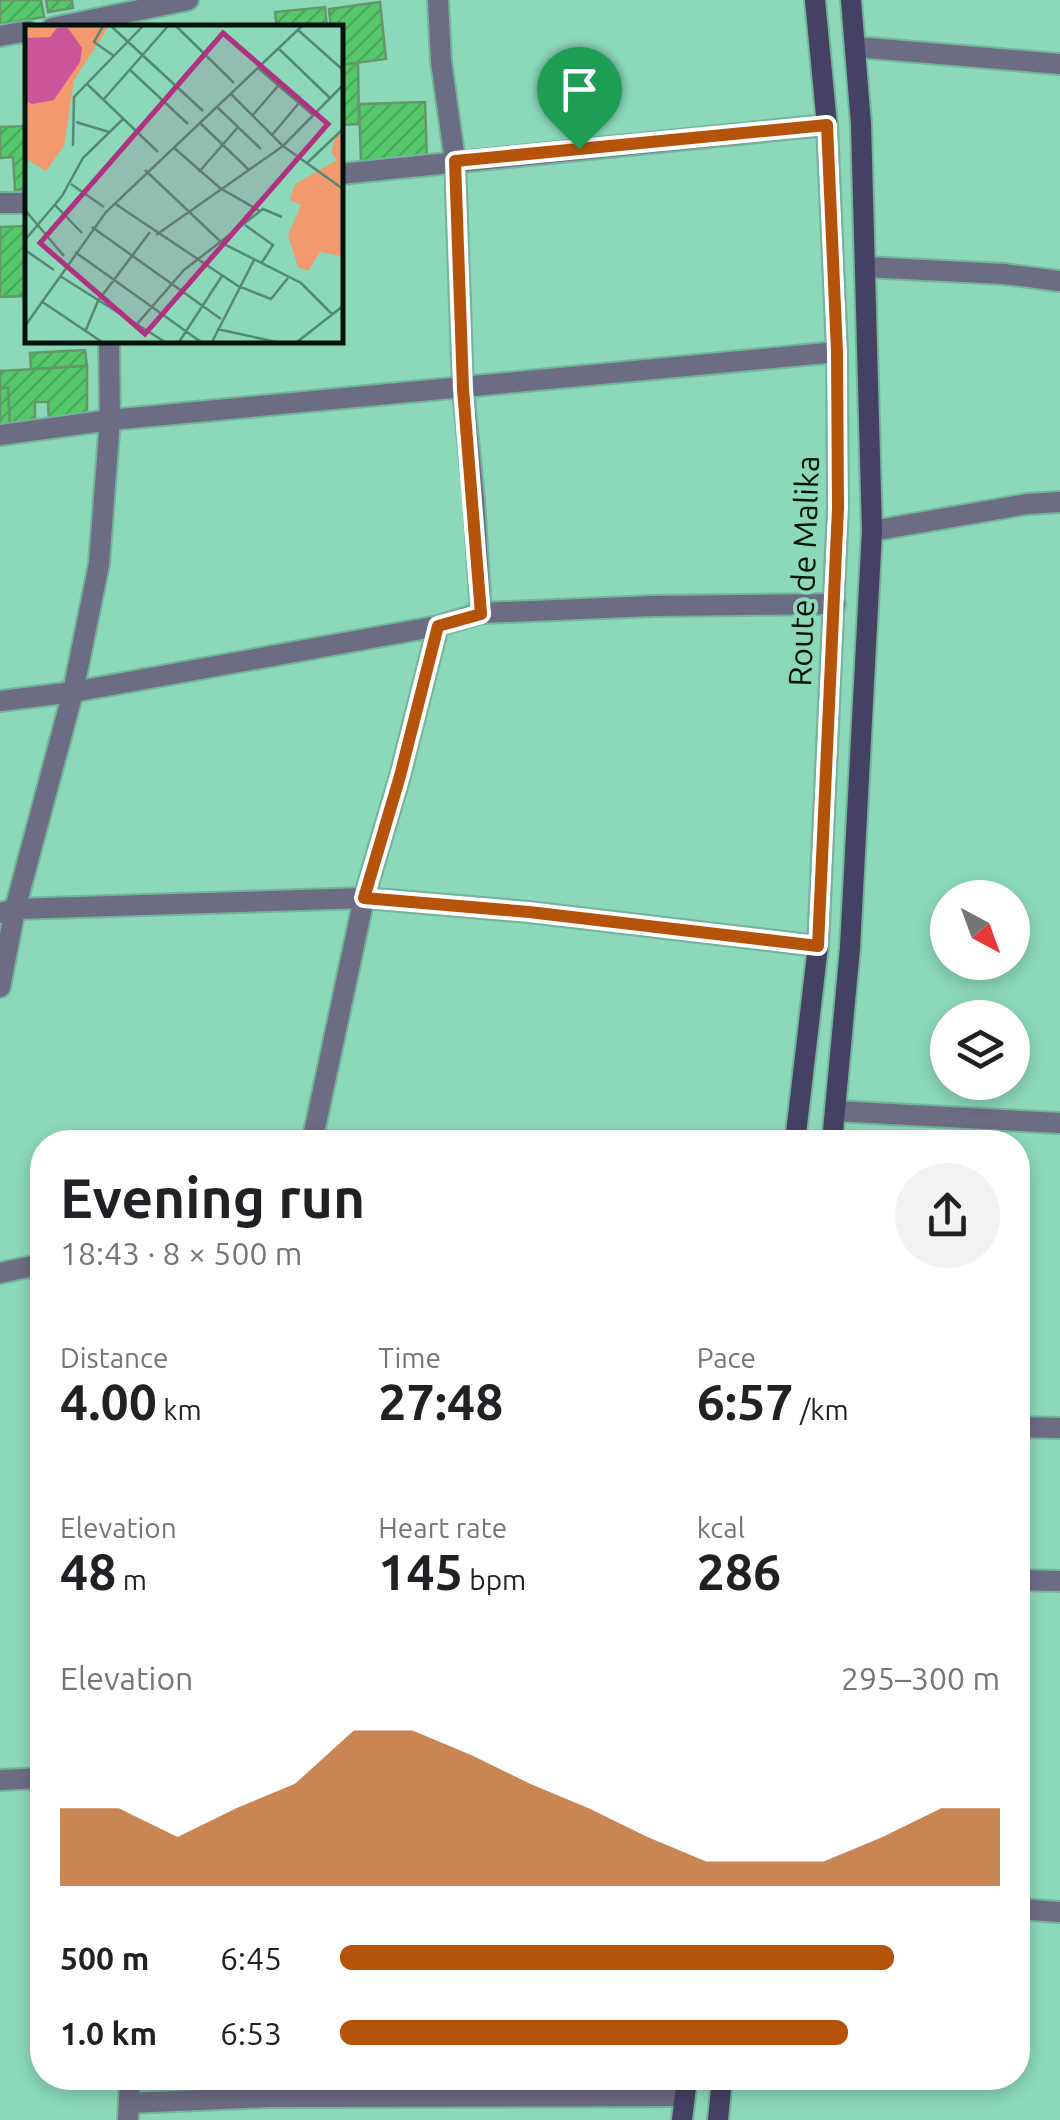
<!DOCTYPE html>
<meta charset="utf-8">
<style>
body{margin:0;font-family:Ubuntu,sans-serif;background:#f2f2f2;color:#202124;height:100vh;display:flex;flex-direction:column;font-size:38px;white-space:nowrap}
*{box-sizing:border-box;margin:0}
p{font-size:32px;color:#757577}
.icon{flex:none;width:55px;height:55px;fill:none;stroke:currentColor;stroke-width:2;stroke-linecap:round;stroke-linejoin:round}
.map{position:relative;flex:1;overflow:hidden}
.drawer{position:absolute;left:30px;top:1130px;width:1000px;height:960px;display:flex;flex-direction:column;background:#fff;border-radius:40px;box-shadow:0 5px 15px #0003}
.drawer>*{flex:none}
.needle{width:65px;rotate:139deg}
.tools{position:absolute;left:930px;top:880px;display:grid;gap:20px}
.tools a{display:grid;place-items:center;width:100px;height:100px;border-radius:50%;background:#fff;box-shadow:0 5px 15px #0003;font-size:50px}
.pin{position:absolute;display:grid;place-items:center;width:85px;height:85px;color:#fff;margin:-102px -42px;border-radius:50% 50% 50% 0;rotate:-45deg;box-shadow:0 0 10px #0007}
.pin .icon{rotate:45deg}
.round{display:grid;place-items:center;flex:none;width:105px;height:105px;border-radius:52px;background:#f2f2f2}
.overview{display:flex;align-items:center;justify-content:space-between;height:170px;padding:0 30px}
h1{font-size:55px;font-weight:700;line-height:75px}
.stats{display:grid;grid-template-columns:repeat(3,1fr);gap:15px;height:170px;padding:10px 30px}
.stats div{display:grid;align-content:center}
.stats b{font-size:50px;font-weight:700}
.stats small{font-size:28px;font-weight:400}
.stats p{font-size:28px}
.chart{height:280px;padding:20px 30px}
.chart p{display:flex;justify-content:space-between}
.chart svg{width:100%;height:180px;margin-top:10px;fill:#b45309;opacity:.7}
ul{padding:0 30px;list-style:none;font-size:32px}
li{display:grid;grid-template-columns:160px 120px 1fr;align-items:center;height:75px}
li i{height:25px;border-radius:12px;background:#b45309}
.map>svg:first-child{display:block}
.building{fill:url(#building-hatch);stroke:#64976a;stroke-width:2.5}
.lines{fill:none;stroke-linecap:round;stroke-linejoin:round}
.street-casing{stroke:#73b59a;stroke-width:24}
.secondary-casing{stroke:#73b59a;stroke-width:24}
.street{stroke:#6d6c85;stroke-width:20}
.secondary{stroke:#444165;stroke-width:20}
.route-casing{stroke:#fff;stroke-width:20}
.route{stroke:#b45309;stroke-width:12}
.labels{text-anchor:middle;stroke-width:8;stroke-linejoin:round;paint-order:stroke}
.street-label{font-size:32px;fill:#00130b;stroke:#8cd8ba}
.inset-road{fill:none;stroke:#548974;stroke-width:2.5}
.view{fill:#b0317f;fill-opacity:0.15;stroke:#b0317f;stroke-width:5}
.inset-edge{fill:none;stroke:#00130b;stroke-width:5}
</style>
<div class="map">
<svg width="1060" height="2120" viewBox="0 0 1060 2120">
<defs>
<pattern id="building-hatch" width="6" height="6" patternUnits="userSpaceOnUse" patternTransform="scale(2.5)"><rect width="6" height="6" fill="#57c76b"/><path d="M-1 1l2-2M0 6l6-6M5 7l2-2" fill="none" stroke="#4aaa5b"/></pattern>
</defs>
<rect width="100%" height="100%" fill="#8cd8ba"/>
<g class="building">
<path d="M 0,0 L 41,0 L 44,17 L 0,24 Z"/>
<path d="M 46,0 L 72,0 L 73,8 L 48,12 Z"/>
<path d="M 380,2 L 386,59 L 340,65 L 340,28 L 331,28 L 329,9 Z"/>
<path d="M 325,7 L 327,28 L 277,28 L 275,12 Z"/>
<path d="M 358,63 L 359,124 L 340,125 L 340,65 Z"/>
<path d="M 425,102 L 427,159 L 361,161 L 359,104 Z"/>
<path d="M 28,126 L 28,189 L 15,190 L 13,157 L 0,158 L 0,127 Z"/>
<path d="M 28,226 L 28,296 L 0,297 L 0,227 Z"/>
<path d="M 85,350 L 87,366 L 31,369 L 30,353 Z"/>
<path d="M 87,366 L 87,421 L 49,424 L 48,402 L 35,402 L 35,424 L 10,426 L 8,388 L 0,388 L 0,371 Z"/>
<path d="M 0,388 L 8,388 L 10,426 L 0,427 Z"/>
</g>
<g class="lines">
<defs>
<g id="street">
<path d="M 438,0 L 441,61 L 455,161 L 463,389 L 474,500 L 481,613"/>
<path d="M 52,28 L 188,0"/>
<path d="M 0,36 L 28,31"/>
<path d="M 856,47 L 1060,64"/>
<path d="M 340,174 L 827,125"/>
<path d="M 0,203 L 28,203"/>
<path d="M 866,267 L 1004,274 L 1060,281"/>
<path d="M 0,435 L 110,420 L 837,352"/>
<path d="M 872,531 L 1027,504 L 1060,502"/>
<path d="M 0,701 L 73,692 L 438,626 L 481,613 L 653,606 L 835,604"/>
<path d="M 0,913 L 15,909 L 364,898 L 529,912 L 818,946"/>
<path d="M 0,987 L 15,909 L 73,692 L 99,564 L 110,420 L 109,340"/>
<path d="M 835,1111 L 1060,1123"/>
<path d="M 312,1142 L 364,898 L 400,776 L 438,626"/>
<path d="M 0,1273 L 42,1264"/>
<path d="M 1018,1427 L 1060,1428"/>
<path d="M 1018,1580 L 1060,1581"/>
<path d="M 0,1780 L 42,1778"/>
<path d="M 1018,1909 L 1060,1912"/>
<path d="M 129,2103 L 269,2097 L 684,2096"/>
<path d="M 128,2120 L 130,2078"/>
</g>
<g id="secondary">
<path d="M 795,1142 L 818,946 L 838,507 L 837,352 L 827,125 L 815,0"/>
<path d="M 832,1142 L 850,948 L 872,531 L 861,124 L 851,0"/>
<path d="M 682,2120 L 687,2078"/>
<path d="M 718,2120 L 722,2078"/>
</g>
</defs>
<use href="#street" class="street-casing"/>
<use href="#secondary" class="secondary-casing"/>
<use href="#street" class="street"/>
<use href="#secondary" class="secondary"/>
</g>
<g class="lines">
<defs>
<path id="route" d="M 827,125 L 837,352 L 838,508 L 818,946 L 529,912 L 364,898 L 400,776 L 438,626 L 481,614 L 463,389 L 455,161 Z"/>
</defs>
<use href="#route" class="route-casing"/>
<use href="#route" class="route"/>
</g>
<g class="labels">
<g class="street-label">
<text transform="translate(804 571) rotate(-88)" y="11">Route de Malika</text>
</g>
</g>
<g transform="translate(25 25)">
<rect width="318" height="318" fill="#8cd8ba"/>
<path d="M 312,108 L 318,111 L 317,231 L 295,227 L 283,246 L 273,242 L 263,210 L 276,180 L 265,175 L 270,159 L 312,135 L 306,127 Z" fill="#f29a6e"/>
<path d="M 14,1 L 84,1 L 49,55 L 39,121 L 21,146 L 0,133 L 0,76 L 7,79 L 48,47 L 32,3 L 26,12 L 0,13 L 0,4 Z" fill="#f29a6e"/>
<path d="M 32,3 L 43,3 L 57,23 L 55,37 L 29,75 L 7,79 L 0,76 L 0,13 L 25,12 Z" fill="#ca5699"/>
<path class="inset-road" d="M 78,1 L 69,17 L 89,31M 86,1 L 178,86M 151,1 L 209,58M 273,5 L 318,45M 253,23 L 305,73M 233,43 L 288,90M 104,44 L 163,99M 62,59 L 133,127M 205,68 L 258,121 L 318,164M 79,74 L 143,1M 191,81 L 236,124M 227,91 L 253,61M 51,97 L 84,107M 174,97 L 224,145M 247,110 L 274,78M 48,121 L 49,72 L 118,1M 148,122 L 195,163 L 235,186M 281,139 L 318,104M 120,145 L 197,218 L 276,258 L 307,289M 174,147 L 213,102M 46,159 L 79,182M 89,178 L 213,261 L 246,274 L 263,253M 30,180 L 57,208M 0,185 L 39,231M 220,200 L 248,220 L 236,239M 67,202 L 196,294M 131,210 L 258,121 L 318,60M 0,215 L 37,171 L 58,133 L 98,94M 0,225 L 29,245M 50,227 L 176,317M 35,251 L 140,317M 16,276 L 77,317M 112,299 L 159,245 L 238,184 L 257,192M 0,301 L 81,187 L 277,1M 192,304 L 251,317M 60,307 L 73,276 L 125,207M 154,317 L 197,251M 187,317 L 229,235M 272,317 L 318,281"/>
<path class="view" d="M 198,8 L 303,99 L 120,309 L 15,218 Z"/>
<rect width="318" height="318" class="inset-edge"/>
</g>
</svg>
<div class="tools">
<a><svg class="needle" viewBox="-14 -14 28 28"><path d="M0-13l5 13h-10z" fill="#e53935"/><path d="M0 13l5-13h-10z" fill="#757577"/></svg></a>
<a><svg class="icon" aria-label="layers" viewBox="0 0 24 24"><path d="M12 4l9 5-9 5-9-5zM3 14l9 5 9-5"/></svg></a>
</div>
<div class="pin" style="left:579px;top:149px;background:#1e9e55"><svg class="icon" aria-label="arrive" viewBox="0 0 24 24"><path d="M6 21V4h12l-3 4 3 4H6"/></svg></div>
<section class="drawer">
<div class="overview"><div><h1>Evening run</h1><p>18:43 · 8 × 500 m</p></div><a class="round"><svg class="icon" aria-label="share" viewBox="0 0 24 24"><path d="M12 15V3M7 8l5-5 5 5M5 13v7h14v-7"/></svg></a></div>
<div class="stats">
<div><p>Distance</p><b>4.00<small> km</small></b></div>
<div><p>Time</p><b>27:48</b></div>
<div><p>Pace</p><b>6:57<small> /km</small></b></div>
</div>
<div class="stats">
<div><p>Elevation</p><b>48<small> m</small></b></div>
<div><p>Heart rate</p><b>145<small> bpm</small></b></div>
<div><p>kcal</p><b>286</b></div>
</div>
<div class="chart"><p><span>Elevation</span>295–300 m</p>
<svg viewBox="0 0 160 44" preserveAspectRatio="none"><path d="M0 44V25L10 25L20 32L30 25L40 19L50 6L60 6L70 12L80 19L90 25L100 32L110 38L120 38L130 38L140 32L150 25L160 25V44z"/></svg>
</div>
<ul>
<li><b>500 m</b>6:45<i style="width:84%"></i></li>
<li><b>1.0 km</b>6:53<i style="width:77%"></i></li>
</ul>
</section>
</div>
